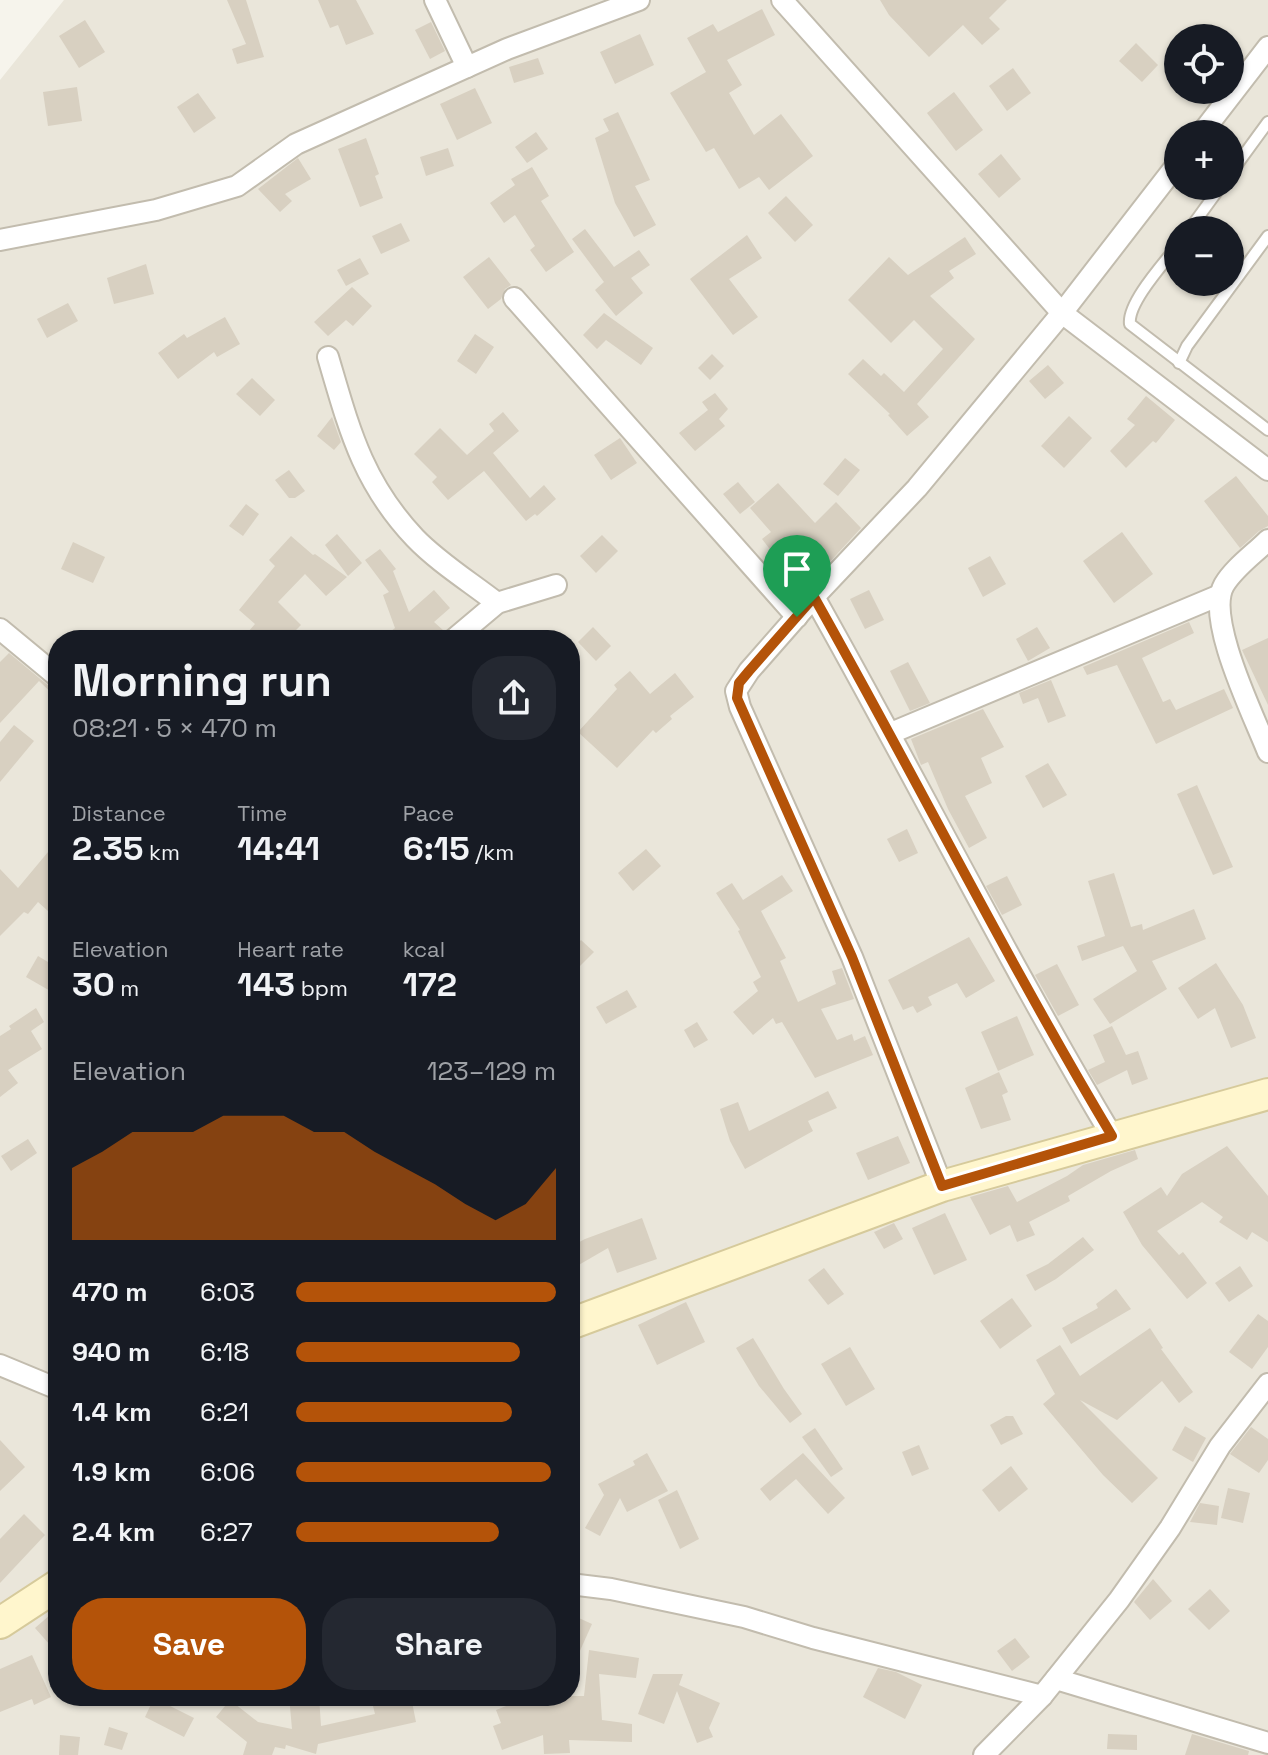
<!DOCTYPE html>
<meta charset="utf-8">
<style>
body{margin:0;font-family:"Space Grotesk",sans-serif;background:#242831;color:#f1f3f6;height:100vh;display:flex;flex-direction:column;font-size:30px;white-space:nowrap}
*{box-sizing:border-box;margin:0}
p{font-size:26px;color:#9ea1a6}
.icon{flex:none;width:44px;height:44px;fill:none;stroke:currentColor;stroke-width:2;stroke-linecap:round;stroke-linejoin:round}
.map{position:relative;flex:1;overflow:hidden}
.panel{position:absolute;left:48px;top:630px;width:532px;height:1076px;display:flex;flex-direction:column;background:#171b24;border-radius:32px;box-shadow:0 2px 6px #0004}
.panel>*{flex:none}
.fabs{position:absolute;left:1164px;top:24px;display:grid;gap:16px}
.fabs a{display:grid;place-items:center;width:80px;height:80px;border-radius:50%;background:#171b24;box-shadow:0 2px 6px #0004;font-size:40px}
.pin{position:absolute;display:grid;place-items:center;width:68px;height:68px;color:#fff;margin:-82px -34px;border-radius:50% 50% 50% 0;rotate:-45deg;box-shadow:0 0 8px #0007}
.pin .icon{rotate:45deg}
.round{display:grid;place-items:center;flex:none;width:84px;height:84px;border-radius:32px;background:#242831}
.head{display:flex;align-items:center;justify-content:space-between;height:136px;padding:0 24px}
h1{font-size:44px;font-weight:700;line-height:60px}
.stats{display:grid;grid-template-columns:repeat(3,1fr);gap:12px;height:136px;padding:8px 24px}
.stats div{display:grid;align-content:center}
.stats b{font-size:34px;font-weight:700}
.stats small{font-size:22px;font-weight:400}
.stats p{font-size:22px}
.chart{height:224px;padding:16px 24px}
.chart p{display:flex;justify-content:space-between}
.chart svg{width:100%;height:144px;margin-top:8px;fill:#b45309;opacity:.7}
.cta{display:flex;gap:16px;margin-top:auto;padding:16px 24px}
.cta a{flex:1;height:92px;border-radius:32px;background:#b45309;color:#fff;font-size:32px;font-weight:700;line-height:92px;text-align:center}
.cta a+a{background:#242831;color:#f1f3f6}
ul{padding:0 24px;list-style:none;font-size:26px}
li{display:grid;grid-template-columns:128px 96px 1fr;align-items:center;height:60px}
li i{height:20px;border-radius:10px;background:#b45309}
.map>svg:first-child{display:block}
.residential{fill:#eae6da;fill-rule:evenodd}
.building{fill:#d8d0c1}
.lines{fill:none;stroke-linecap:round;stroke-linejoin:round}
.lane-casing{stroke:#c2bcae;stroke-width:14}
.street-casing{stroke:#c2bcae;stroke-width:24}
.secondary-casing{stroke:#d6ca9b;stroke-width:34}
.lane{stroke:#fff;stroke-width:10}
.street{stroke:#fff;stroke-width:20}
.secondary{stroke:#fff6cd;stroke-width:30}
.route-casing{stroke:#fff;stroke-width:16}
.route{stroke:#b45309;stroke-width:10}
</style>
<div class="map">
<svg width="1268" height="1755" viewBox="0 0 1268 1755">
<rect width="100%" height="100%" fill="#f6f4ec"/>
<path class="residential" d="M 64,0 L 1268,0 L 1268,1755 L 0,1755 L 0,80 ZM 1178,38 L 1230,38 L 1230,90 L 1178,90 ZM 1178,134 L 1230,134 L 1230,186 L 1178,186 ZM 1178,230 L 1230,230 L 1230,282 L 1178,282 ZM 58,640 L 570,640 L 570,1696 L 58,1696 Z"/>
<g class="building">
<path d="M 227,0 L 246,0 L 264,57 L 237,64 L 232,49 L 246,44 Z"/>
<path d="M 318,0 L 356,0 L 374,34 L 346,45 L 338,25 L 330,28 Z"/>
<path d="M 880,0 L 1007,0 L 989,18 L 1000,29 L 982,45 L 963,25 L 929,57 L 889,15 Z"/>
<path d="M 762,9 L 775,35 L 727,60 L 742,85 L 729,93 L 754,135 L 781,114 L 813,156 L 769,190 L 759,177 L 739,189 L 714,148 L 706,152 L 670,93 L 706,72 L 687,38 L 713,24 L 718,32 Z"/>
<path d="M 85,20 L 105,52 L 79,68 L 59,36 Z"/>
<path d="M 431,22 L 445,51 L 430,59 L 415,30 Z"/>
<path d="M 640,34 L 654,65 L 615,84 L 600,52 Z"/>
<path d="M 1136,43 L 1158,65 L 1142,82 L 1119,61 Z"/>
<path d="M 538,58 L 544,74 L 514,83 L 509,67 Z"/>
<path d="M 1013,68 L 1031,93 L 1007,111 L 989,86 Z"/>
<path d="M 77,87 L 82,121 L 48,126 L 43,92 Z"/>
<path d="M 475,88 L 492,123 L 457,140 L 440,104 Z"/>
<path d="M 954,92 L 983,130 L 956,151 L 927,113 Z"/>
<path d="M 198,93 L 216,118 L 194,133 L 177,107 Z"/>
<path d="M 618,112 L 650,180 L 635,186 L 656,225 L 634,237 L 615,203 L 595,138 L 609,131 L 603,119 Z"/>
<path d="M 536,132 L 548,149 L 527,163 L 515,147 Z"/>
<path d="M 366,138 L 379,174 L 375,176 L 383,198 L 360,207 L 338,149 Z"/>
<path d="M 448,148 L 454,166 L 426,176 L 420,157 Z"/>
<path d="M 1001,154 L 1021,179 L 999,198 L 978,174 Z"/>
<path d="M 298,158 L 311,179 L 285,194 L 292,201 L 280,212 L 258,189 Z"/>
<path d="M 532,167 L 549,196 L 541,201 L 574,252 L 546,272 L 530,250 L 535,246 L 515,215 L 504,223 L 490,203 L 515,185 L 511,179 Z"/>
<path d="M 786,196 L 813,225 L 795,242 L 768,213 Z"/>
<path d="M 401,223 L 410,241 L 381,254 L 372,236 Z"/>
<path d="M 585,229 L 614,267 L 639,250 L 650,265 L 631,278 L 643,293 L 616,316 L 595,290 L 604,282 L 572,239 Z"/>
<path d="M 747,235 L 762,258 L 729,279 L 758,317 L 733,335 L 690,279 Z"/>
<path d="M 965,237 L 976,254 L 949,271 L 954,278 L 930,296 L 975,339 L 917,404 L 929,417 L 907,436 L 888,415 L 890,414 L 848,374 L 863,359 L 881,376 L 884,373 L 904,392 L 943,349 L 914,320 L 891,343 L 848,300 L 889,257 L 908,275 Z"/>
<path d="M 489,257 L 511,285 L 505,289 L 501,299 L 488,309 L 463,277 Z"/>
<path d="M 360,258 L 369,274 L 346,286 L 337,270 Z"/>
<path d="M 146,264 L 154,294 L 114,304 L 107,278 Z"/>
<path d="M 352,287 L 372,306 L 353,326 L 346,320 L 328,336 L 314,322 Z"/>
<path d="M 68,303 L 78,321 L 47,338 L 37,319 Z"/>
<path d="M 604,313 L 653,348 L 641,365 L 606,340 L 597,349 L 583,335 Z"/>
<path d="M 225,317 L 240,344 L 217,357 L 214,352 L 178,379 L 158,353 L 184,334 L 187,338 Z"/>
<path d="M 475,334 L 494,347 L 476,374 L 457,361 Z"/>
<path d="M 712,354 L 724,366 L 710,380 L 698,368 Z"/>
<path d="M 1048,365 L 1064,383 L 1045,399 L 1029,381 Z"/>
<path d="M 252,378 L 275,400 L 260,416 L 236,394 Z"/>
<path d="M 715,393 L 728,409 L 719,419 L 725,426 L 695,451 L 679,433 L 708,410 L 702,402 Z"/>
<path d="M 1146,396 L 1175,420 L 1156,443 L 1153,441 L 1126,468 L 1110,451 L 1135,425 L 1127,419 Z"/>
<path d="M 503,412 L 519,431 L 493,453 L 530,498 L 544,485 L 556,499 L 537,516 L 535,514 L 526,521 L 484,471 L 448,500 L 432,482 L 437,477 L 414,454 L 440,428 L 467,455 L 494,431 L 489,424 Z"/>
<path d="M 1069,416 L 1092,438 L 1064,468 L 1041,446 Z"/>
<path d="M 332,417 L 341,442 L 334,450 L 317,436 Z"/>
<path d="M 620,438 L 637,463 L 611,480 L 594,455 Z"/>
<path d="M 845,458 L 860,470 L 838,496 L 823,484 Z"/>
<path d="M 289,470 L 305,491 L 295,498 L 289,498 L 275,480 Z"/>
<path d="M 1236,476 L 1268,516 L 1268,526 L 1259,531 L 1240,548 L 1204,501 Z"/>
<path d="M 738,482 L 755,502 L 740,514 L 723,494 Z"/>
<path d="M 778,483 L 815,523 L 836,502 L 861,528 L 826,566 L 814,553 L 806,557 L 796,542 L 775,556 L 762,539 L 771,532 L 750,508 Z"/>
<path d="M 246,504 L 259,514 L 243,536 L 229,526 Z"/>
<path d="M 1122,532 L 1153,574 L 1114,603 L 1083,561 Z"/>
<path d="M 337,534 L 362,563 L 348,576 L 325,545 Z"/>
<path d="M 602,535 L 618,551 L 596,573 L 580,556 Z"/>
<path d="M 291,536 L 313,555 L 315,554 L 347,577 L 326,596 L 305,574 L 278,602 L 301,625 L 286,640 L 241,640 L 255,624 L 239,610 L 275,566 L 269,560 Z"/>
<path d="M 73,542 L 105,557 L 93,583 L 61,569 Z"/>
<path d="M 380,549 L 396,569 L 393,571 L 409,612 L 434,590 L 450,608 L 434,622 L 444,631 L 440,640 L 380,640 L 395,628 L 383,595 L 389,592 L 365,560 Z"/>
<path d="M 990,556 L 1006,584 L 983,597 L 968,568 Z"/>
<path d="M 869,590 L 884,620 L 865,629 L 850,599 Z"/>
<path d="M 1189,622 L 1194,633 L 1142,658 L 1163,702 L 1170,699 L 1176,710 L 1224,689 L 1233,708 L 1156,744 L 1117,665 L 1087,675 L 1083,667 Z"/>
<path d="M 593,627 L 611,646 L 596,661 L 578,642 Z"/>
<path d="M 1037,627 L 1050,648 L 1028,661 L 1016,639 Z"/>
<path d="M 1268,638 L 1268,705 L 1242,650 Z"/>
<path d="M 9,653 L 50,687 L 58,690 L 58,699 L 39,681 L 0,723 L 0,662 Z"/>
<path d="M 908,662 L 930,703 L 910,711 L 890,671 Z"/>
<path d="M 630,671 L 650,694 L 675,673 L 694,697 L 670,716 L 672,719 L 656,733 L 653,730 L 617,768 L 578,732 L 617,689 L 614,685 Z"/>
<path d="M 1051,680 L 1066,716 L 1048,723 L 1038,698 L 1023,704 L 1019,693 Z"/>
<path d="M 983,709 L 1004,747 L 981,758 L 992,783 L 965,796 L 987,838 L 969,848 L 948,809 L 928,762 L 921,765 L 911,739 Z"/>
<path d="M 14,725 L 34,741 L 0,782 L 0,742 Z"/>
<path d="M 1048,763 L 1067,795 L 1043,808 L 1025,776 Z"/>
<path d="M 1197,785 L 1233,867 L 1213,875 L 1177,794 Z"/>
<path d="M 907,829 L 918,853 L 899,862 L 887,839 Z"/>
<path d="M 58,840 L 58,920 L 38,902 L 28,914 L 24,912 L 0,936 L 0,869 L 18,888 Z"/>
<path d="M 646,849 L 661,866 L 633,891 L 618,873 Z"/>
<path d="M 1114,873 L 1131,927 L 1142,924 L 1143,930 L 1194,909 L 1206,939 L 1152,961 L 1167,989 L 1110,1024 L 1093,999 L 1137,971 L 1123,946 L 1082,961 L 1077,946 L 1105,936 L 1088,881 Z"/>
<path d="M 782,875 L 793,891 L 761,911 L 786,958 L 780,961 L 798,1002 L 836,984 L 832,971 L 842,968 L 854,999 L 821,1009 L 837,1040 L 852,1034 L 854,1041 L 865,1036 L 873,1055 L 815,1078 L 782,1022 L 776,1024 L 773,1018 L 753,1035 L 733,1012 L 758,991 L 753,982 L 761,977 L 738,931 L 740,930 L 716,893 L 732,883 L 743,900 Z"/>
<path d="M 1007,876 L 1022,905 L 1002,915 L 986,886 Z"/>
<path d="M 969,937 L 995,981 L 966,998 L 957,983 L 928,997 L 932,1005 L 917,1013 L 913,1006 L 903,1010 L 888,980 Z"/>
<path d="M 581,940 L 594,952 L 570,976 L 570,951 Z"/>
<path d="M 38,956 L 58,968 L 58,981 L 52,992 L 26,977 Z"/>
<path d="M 1216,963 L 1243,1005 L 1256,1038 L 1231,1048 L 1215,1008 L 1198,1019 L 1178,988 Z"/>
<path d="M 1057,964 L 1079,1005 L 1058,1016 L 1035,975 Z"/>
<path d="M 627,990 L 637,1007 L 606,1024 L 596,1007 Z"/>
<path d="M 36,1008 L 44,1022 L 31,1031 L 42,1049 L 8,1070 L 18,1083 L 0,1097 L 0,1036 L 11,1029 L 9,1026 Z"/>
<path d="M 1017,1016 L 1034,1055 L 998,1071 L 981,1032 Z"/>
<path d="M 697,1022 L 708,1040 L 694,1048 L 684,1030 Z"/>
<path d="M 1112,1026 L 1126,1055 L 1138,1051 L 1148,1079 L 1132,1085 L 1127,1070 L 1097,1085 L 1088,1070 L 1105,1062 L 1093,1035 Z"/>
<path d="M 999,1072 L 1008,1092 L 1002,1095 L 1011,1120 L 981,1129 L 965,1088 Z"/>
<path d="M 828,1091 L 837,1108 L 808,1121 L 813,1131 L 745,1169 L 730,1141 L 720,1109 L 738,1102 L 749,1131 Z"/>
<path d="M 898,1136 L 910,1163 L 868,1180 L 856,1153 Z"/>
<path d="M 28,1139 L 37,1153 L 11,1171 L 1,1156 Z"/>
<path d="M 1227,1146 L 1268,1196 L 1268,1242 L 1252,1232 L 1247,1240 L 1219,1222 L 1223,1217 L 1202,1202 L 1157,1231 L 1179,1255 L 1183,1252 L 1207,1283 L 1187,1299 L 1142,1245 L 1123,1212 L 1161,1187 L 1167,1196 L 1182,1174 Z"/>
<path d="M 1135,1150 L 1138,1159 L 1111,1171 L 1068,1196 L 1070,1201 L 1029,1222 L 1035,1235 L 1017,1242 L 1010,1225 L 990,1235 L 970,1197 L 1008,1186 L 1017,1202 L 1067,1176 L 1083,1165 Z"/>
<path d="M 945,1213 L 967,1260 L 934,1275 L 912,1228 Z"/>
<path d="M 642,1218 L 657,1259 L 617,1273 L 608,1248 L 570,1270 L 570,1247 L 585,1239 Z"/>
<path d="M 894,1223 L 903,1239 L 884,1249 L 874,1232 Z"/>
<path d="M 1083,1237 L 1094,1250 L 1056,1279 L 1035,1291 L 1026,1275 L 1048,1264 Z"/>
<path d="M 1240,1266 L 1253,1286 L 1229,1302 L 1215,1283 Z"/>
<path d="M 824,1268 L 844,1294 L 828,1305 L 808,1280 Z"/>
<path d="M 1116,1289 L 1131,1309 L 1071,1344 L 1062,1328 L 1098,1308 L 1096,1304 Z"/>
<path d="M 1012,1298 L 1032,1326 L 1000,1349 L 980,1321 Z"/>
<path d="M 686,1302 L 705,1342 L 657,1365 L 638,1325 Z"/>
<path d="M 1258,1314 L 1268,1321 L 1268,1347 L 1252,1369 L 1229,1352 Z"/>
<path d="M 1150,1328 L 1163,1348 L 1161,1349 L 1193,1392 L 1179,1403 L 1162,1381 L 1117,1420 L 1080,1400 L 1158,1478 L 1132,1503 L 1103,1475 L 1043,1404 L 1055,1394 L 1036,1360 L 1060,1345 L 1080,1376 Z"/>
<path d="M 753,1338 L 784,1389 L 802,1414 L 790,1423 L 759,1386 L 736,1348 Z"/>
<path d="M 850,1347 L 875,1389 L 846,1406 L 821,1364 Z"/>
<path d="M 1006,1416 L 1013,1416 L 1023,1434 L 1001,1445 L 990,1425 Z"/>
<path d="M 1185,1426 L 1206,1438 L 1193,1462 L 1172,1450 Z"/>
<path d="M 1251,1427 L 1268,1439 L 1268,1460 L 1259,1473 L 1230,1454 Z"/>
<path d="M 815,1428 L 843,1469 L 831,1477 L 802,1437 Z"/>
<path d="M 0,1440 L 25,1467 L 0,1491 Z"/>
<path d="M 919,1445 L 929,1469 L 912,1476 L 902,1452 Z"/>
<path d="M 647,1453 L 668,1491 L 627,1512 L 620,1498 L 600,1536 L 585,1528 L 604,1495 L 598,1484 L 635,1465 L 633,1461 Z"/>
<path d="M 803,1453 L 845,1498 L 828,1514 L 796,1479 L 770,1501 L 760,1489 Z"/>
<path d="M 1011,1466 L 1028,1489 L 999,1512 L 982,1490 Z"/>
<path d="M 1228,1488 L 1250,1493 L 1243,1523 L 1221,1518 Z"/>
<path d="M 677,1490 L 699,1539 L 680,1549 L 658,1500 Z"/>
<path d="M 1200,1503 L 1219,1506 L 1217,1525 L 1190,1522 Z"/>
<path d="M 24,1514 L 45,1535 L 0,1583 L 0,1539 Z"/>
<path d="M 1153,1579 L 1172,1601 L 1150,1620 L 1134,1602 Z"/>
<path d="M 1210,1589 L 1230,1611 L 1209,1630 L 1188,1609 Z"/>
<path d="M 58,1608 L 58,1654 L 35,1628 Z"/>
<path d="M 570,1614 L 592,1624 L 570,1673 Z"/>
<path d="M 1015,1638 L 1030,1657 L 1012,1671 L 997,1651 Z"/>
<path d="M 589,1650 L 639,1658 L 636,1678 L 599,1674 L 602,1720 L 632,1724 L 632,1742 L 569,1740 L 570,1753 L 544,1754 L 543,1735 L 502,1750 L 493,1726 L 501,1723 L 496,1710 L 532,1696 L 584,1696 Z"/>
<path d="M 32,1655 L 51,1697 L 34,1705 L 32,1699 L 0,1712 L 0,1669 Z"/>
<path d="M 878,1668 L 896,1672 L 922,1685 L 905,1719 L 863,1697 Z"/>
<path d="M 653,1674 L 683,1674 L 679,1685 L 720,1703 L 709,1728 L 713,1737 L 697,1743 L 677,1691 L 664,1724 L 638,1714 Z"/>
<path d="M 289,1696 L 319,1696 L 321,1726 L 375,1714 L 373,1706 L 411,1697 L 416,1722 L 318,1744 L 316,1754 L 286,1745 L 285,1749 L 275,1747 L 272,1755 L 243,1755 L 247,1742 L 216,1717 L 230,1700 L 258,1722 L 292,1729 Z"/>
<path d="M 154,1698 L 194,1718 L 184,1737 L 145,1717 Z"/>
<path d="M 109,1727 L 128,1733 L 122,1750 L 104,1745 Z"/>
<path d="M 1108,1734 L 1137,1735 L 1137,1750 L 1107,1749 Z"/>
<path d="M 1192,1734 L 1249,1751 L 1248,1755 L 1185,1755 Z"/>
<path d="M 60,1735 L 80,1737 L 78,1755 L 59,1755 Z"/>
</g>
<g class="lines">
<defs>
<g id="lane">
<path d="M 1230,174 L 1268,122"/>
<path d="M 1189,230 L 1221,186"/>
<path d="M 1178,245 C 1165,262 1127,303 1130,324 L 1268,430"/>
<path d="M 1179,363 L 1187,346 L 1268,236"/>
</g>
<g id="street">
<path d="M 435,0 L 467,67"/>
<path d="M 782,0 L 1062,313 L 1268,470"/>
<path d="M 1201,134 L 1268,47"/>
<path d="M 0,240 L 156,210 L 237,186 L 296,144 L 507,49 L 639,0"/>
<path d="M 514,298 L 797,617"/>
<path d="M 328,357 C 349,428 362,482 415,538 C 438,562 470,582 497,603"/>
<path d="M 1268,540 C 1254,554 1234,568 1224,585 C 1205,618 1254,716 1268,752"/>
<path d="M 814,597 C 915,776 1007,960 1112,1136"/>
<path d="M 0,629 L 58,677"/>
<path d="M 453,640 L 497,603 L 556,585"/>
<path d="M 891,733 L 1220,595"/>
<path d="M 942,1186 L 852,957 L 740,707 L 736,691 L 749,671 L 814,597 L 917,488 L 1062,313 L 1178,163"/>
<path d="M 0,1365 L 58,1389"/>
<path d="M 570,1584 L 611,1589 L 744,1617 L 813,1638 L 1042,1696"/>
<path d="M 1056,1679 L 1268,1743"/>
<path d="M 984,1755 L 1042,1696 L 1119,1600 L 1170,1528 L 1220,1446 L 1268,1384"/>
</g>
<g id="secondary">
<path d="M 570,1324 L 942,1186 L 1268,1094"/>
<path d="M 0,1623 L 58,1585"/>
</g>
</defs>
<use href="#lane" class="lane-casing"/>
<use href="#street" class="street-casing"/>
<use href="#secondary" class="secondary-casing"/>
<use href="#lane" class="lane"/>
<use href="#street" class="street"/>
<use href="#secondary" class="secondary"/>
</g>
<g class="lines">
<defs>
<path id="route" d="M 814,597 C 915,776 1007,960 1112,1136 L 942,1186 L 852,957 L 737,698 L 739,683 L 749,671 Z"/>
</defs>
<use href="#route" class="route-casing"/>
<use href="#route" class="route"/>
</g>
</svg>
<div class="fabs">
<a><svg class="icon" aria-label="locate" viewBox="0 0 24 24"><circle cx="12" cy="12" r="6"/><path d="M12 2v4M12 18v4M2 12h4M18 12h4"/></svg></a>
<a>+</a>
<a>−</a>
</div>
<div class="pin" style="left:797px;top:617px;background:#1e9e55"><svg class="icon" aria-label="arrive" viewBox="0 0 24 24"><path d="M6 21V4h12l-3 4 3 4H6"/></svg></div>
<section class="panel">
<div class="head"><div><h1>Morning run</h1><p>08:21 · 5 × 470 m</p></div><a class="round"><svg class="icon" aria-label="share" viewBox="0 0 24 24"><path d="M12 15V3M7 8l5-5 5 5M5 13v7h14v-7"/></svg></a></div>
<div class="stats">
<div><p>Distance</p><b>2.35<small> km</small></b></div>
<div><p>Time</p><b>14:41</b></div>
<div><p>Pace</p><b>6:15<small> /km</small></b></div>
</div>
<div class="stats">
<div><p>Elevation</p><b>30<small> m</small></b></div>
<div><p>Heart rate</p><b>143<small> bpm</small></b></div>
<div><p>kcal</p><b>172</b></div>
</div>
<div class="chart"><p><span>Elevation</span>123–129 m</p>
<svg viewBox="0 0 160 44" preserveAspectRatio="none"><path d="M0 44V22L10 17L20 11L30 11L40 11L50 6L60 6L70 6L80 11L90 11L100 17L110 22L120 27L130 33L140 38L150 33L160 22V44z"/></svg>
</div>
<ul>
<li><b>470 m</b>6:03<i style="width:100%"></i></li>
<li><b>940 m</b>6:18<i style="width:86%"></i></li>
<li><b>1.4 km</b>6:21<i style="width:83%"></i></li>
<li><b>1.9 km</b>6:06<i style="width:98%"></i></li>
<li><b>2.4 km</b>6:27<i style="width:78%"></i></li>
</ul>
<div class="cta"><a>Save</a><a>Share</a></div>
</section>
</div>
